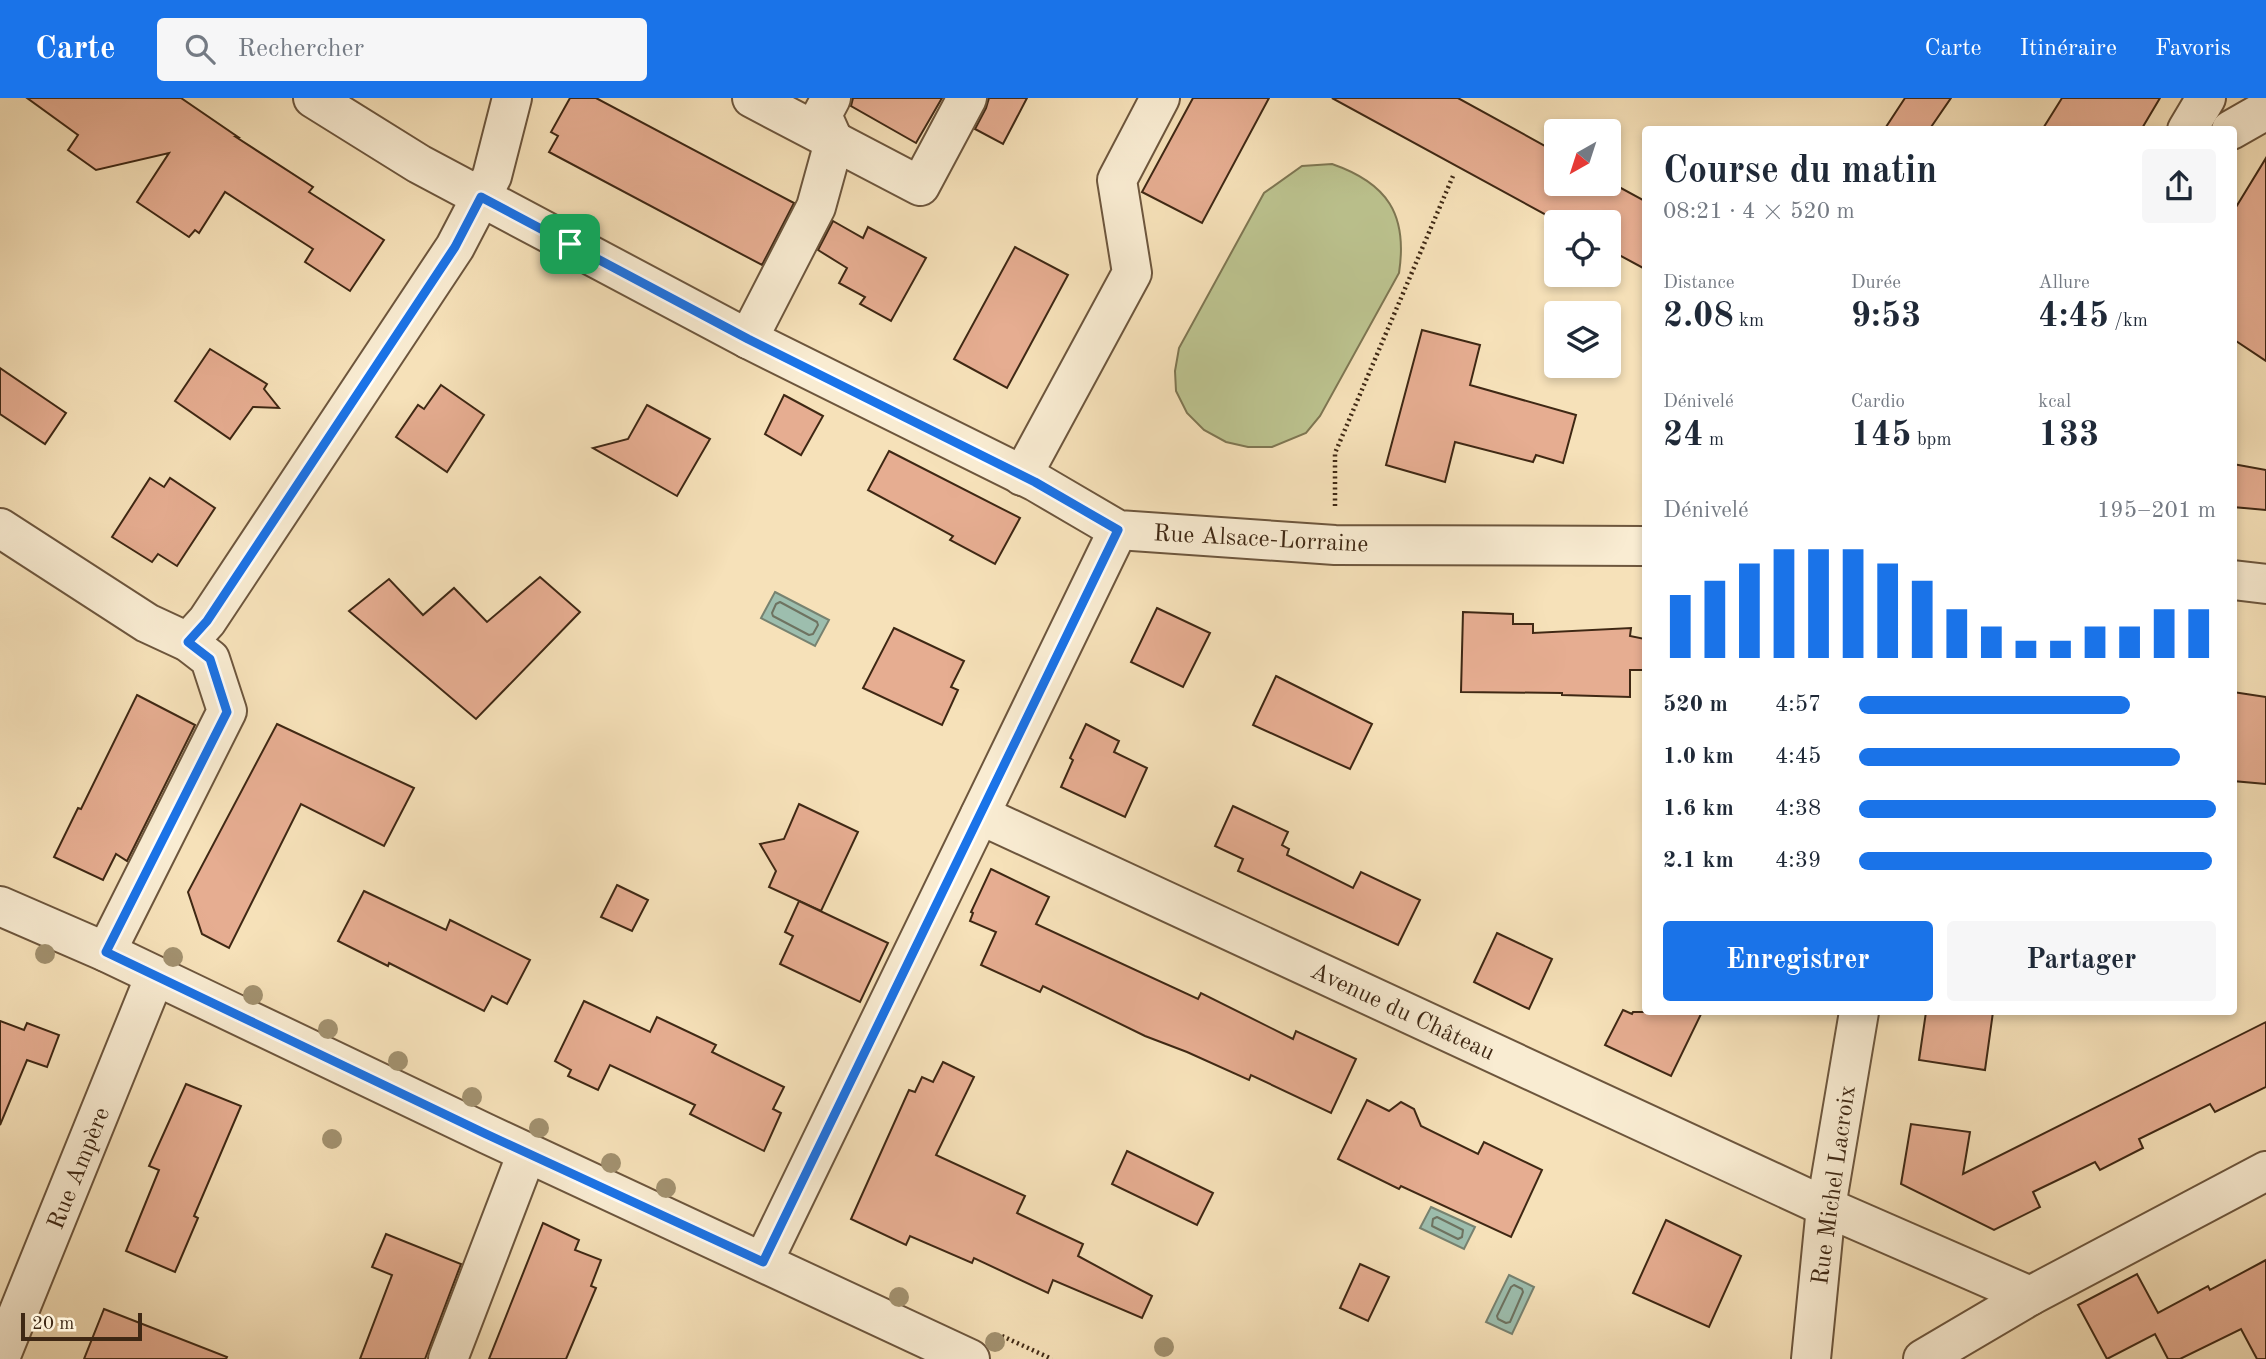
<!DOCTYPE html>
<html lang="fr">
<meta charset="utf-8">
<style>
body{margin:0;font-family:"Old Standard TT",serif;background:#f6f6f7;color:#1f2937;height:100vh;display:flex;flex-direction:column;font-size:26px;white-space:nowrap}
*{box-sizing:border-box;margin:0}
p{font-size:23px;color:#747a83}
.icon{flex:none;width:38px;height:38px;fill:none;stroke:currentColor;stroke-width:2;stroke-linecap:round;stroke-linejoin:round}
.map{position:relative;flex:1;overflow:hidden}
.sheet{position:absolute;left:1642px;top:28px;width:595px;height:889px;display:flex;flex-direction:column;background:#fff;border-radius:7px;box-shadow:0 4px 10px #0003}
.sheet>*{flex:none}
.needle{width:46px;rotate:219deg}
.fabs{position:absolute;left:1544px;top:21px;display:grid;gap:14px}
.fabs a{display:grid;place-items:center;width:77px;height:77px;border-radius:7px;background:#fff;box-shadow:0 4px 10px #0003;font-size:35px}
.scale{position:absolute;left:21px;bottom:18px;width:121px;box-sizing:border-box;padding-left:7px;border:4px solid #3f2814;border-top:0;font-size:19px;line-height:24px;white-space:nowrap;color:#3f2814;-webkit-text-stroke:5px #f9ecd2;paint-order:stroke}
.pin{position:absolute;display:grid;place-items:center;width:60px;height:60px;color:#fff;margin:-30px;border-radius:14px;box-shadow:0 4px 10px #0006}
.round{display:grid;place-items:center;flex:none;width:74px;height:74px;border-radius:7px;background:#f6f6f7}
.headline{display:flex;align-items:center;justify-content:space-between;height:119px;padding:0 21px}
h1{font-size:38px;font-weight:700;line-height:52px}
.stats{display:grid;grid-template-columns:repeat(3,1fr);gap:10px;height:119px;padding:7px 21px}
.stats div{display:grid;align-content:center}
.stats b{font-size:35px;font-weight:700}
.stats small{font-size:19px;font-weight:400}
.stats p{font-size:19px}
.chart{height:196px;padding:14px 21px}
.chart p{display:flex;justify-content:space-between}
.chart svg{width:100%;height:126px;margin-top:7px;stroke:#1a73e8;stroke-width:6}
.button{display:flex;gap:14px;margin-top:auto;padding:14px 21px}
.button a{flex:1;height:80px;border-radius:7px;background:#1a73e8;color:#fff;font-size:28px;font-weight:700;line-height:80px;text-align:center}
.button a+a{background:#f6f6f7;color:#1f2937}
ul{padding:0 21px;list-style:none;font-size:23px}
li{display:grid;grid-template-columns:112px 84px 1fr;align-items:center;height:52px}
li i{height:18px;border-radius:9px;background:#1a73e8}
header{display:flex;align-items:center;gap:42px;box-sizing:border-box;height:98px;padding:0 35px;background:#1a73e8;color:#fff}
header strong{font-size:33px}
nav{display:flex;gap:38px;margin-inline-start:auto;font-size:24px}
.search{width:490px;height:63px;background:#f6f6f7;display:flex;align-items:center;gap:18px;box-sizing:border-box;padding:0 24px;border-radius:7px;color:#747a83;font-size:26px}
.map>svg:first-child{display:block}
.green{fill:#bcc38f;stroke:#7e7652;stroke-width:2}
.water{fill:#9dbeae;stroke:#778270;stroke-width:2}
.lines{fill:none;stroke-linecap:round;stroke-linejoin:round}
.shore{stroke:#6e7361;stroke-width:2}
.building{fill:#e6ad91;stroke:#3f2814;stroke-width:2}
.minor-casing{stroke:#6d563d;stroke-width:42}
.path{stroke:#3f2814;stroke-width:4.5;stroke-dasharray:2 3.5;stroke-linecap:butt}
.minor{stroke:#f9ecd2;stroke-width:38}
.tree{fill:#a2916f}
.route-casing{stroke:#fff;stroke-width:14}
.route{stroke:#1a73e8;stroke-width:9}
.labels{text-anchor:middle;stroke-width:7;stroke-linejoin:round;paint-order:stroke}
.street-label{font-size:24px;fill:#3f2814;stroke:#f9ecd2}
</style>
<header>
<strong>Carte</strong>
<div class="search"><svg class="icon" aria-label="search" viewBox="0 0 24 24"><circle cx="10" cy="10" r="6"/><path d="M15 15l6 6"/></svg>Rechercher</div>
<nav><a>Carte</a><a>Itinéraire</a><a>Favoris</a></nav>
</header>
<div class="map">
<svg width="2266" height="1261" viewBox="0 0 2266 1261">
<rect width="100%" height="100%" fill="#f6e1b9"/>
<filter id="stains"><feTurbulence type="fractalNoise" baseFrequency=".00286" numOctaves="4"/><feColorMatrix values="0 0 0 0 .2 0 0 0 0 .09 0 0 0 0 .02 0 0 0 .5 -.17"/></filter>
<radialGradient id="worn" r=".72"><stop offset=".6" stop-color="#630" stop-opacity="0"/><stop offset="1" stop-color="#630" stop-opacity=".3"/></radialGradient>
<path class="green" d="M 1332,66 C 1387,85 1408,116 1399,175 L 1320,318 L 1306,335 L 1272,349 L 1248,349 L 1226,344 L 1204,332 L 1187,315 L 1176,293 L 1175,273 L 1179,250 L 1264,95 L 1302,68 Z"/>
<g class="water">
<path d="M 775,494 L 829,522 L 815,548 L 761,520 Z"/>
<path d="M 1431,1109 L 1475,1129 L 1464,1151 L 1420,1130 Z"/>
<path d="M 1509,1177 L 1534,1189 L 1512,1236 L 1486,1224 Z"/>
</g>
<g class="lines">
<g class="shore">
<path d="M 780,504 L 817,524 L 818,527 L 813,536 L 809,537 L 773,518 L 772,515 L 776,506 Z"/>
<path d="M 1437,1119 L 1463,1132 L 1462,1139 L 1458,1141 L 1432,1128 L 1433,1121 Z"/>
<path d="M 1514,1187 L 1522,1191 L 1523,1194 L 1510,1224 L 1506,1225 L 1498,1221 L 1497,1218 L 1511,1189 Z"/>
</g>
</g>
<g class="building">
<path d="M 27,0 L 181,0 L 238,39 L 236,39 L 313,89 L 309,94 L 384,142 L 350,193 L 305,164 L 313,151 L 225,94 L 199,135 L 195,132 L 189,139 L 137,104 L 169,55 L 96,72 L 68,52 L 78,37 Z"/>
<path d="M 570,0 L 596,0 L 794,105 L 762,167 L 549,54 L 558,38 L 551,34 Z"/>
<path d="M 853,0 L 942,0 L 916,45 L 851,8 Z"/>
<path d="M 989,0 L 1027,0 L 1003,46 L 975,31 L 986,10 Z"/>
<path d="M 1193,0 L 1269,0 L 1202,125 L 1142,94 Z"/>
<path d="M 1332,0 L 1458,0 L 1556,54 L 1556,86 L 1608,86 L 1608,83 L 1645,103 L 1645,171 L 1608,151 L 1608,124 L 1559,124 Z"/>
<path d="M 1905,0 L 1951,0 L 1929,32 L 1884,32 Z"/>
<path d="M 2062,0 L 2160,0 L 2141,32 L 2042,32 Z"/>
<path d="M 2266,60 L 2266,263 L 2233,241 L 2233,114 Z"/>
<path d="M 833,123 L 863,140 L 868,129 L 926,160 L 891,223 L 860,206 L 865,199 L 839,185 L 847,170 L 818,152 Z"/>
<path d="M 1015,149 L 1068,177 L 1007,290 L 954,261 Z"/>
<path d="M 1422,232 L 1480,247 L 1470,287 L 1576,317 L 1563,365 L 1536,357 L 1533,364 L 1455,344 L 1445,384 L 1386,367 Z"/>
<path d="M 210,251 L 267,286 L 264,291 L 279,310 L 253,309 L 230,341 L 175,303 Z"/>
<path d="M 0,270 L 66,315 L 45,346 L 0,316 Z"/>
<path d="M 441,287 L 484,317 L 447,374 L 396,339 L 418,307 L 424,311 Z"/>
<path d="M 784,297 L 823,318 L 801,357 L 765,336 Z"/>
<path d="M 647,307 L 710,341 L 677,398 L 593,350 L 628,341 Z"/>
<path d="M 889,353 L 1020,420 L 995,466 L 950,442 L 953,438 L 868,392 Z"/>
<path d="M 2233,366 L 2266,372 L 2266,412 L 2233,409 Z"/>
<path d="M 150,380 L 164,389 L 170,380 L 215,410 L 177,468 L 158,456 L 152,464 L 112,439 Z"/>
<path d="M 540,479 L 580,514 L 476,621 L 349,513 L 389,481 L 423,517 L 454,490 L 487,524 Z"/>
<path d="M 1157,510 L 1210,535 L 1183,589 L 1131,564 Z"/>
<path d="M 1463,514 L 1513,516 L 1513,526 L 1533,526 L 1533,535 L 1631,530 L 1630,538 L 1645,541 L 1645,572 L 1630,572 L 1630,599 L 1562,597 L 1562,595 L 1461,594 Z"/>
<path d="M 894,530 L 964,563 L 951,589 L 958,592 L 942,627 L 863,590 Z"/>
<path d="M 1276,578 L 1372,626 L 1350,671 L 1253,627 Z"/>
<path d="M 2233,594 L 2266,599 L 2266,686 L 2233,683 Z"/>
<path d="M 137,597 L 195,627 L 127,763 L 116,756 L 103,782 L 54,759 L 78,710 L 81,711 Z"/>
<path d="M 277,626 L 414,690 L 384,748 L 301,706 L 229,850 L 202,836 L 188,794 Z"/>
<path d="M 1086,626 L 1119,643 L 1114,654 L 1147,670 L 1125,719 L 1061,689 L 1073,662 L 1070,660 Z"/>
<path d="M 799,706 L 858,734 L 821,813 L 769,789 L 776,773 L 760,746 L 784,741 Z"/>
<path d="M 1233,708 L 1288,734 L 1282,747 L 1289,751 L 1287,757 L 1353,790 L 1361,774 L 1420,802 L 1398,847 L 1238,773 L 1243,761 L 1215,748 Z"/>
<path d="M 991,771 L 1049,799 L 1036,826 L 1198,901 L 1201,895 L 1293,941 L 1296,933 L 1356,961 L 1331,1015 L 1251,977 L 1249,982 L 1187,954 L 1145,938 L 1043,888 L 1040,894 L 981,867 L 996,834 L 970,823 L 973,815 L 971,814 Z"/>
<path d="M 617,787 L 648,802 L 632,833 L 601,819 Z"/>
<path d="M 364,793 L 446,832 L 450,822 L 530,862 L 507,906 L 492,898 L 484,913 L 389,865 L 388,868 L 338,843 Z"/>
<path d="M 799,803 L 888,845 L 860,904 L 780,866 L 793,838 L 785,834 Z"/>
<path d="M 1497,835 L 1552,861 L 1529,911 L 1474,884 Z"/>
<path d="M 584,903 L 650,934 L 657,919 L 716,947 L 712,954 L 784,989 L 773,1011 L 781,1015 L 764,1053 L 690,1016 L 695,1007 L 610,967 L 598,992 L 568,978 L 571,972 L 555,963 Z"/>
<path d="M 1623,912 L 1632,916 L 1633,914 L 1702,914 L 1671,978 L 1605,947 Z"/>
<path d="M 1926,914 L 1993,914 L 1985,972 L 1919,962 Z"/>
<path d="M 0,923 L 24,932 L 27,925 L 59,937 L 47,969 L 27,962 L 0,1027 Z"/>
<path d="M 2266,924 L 2266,989 L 2215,1014 L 2210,1006 L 2139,1041 L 2143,1050 L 2100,1072 L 2095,1064 L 2033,1094 L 2040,1109 L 1994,1132 L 1901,1086 L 1911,1026 L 1970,1034 L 1963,1076 Z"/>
<path d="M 943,964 L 974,979 L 936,1057 L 1025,1098 L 1017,1115 L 1083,1146 L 1078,1158 L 1152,1198 L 1142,1220 L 1053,1182 L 1048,1195 L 974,1160 L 972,1165 L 910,1138 L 906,1147 L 851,1121 L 909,992 L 915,994 L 922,979 L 933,984 Z"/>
<path d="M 186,986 L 241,1008 L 194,1118 L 198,1120 L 175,1174 L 126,1153 L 159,1072 L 149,1068 Z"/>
<path d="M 1367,1002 L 1389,1013 L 1401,1004 L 1414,1011 L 1421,1028 L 1478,1056 L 1484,1044 L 1542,1072 L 1511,1139 L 1401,1088 L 1399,1091 L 1338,1061 Z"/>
<path d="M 1127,1053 L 1213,1095 L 1197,1127 L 1112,1086 Z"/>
<path d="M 1666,1122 L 1741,1158 L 1709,1229 L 1633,1195 Z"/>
<path d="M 543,1125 L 579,1142 L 575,1152 L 601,1162 L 591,1188 L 596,1190 L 566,1261 L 489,1261 Z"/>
<path d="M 386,1136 L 461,1166 L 425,1261 L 360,1261 L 392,1177 L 372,1169 Z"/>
<path d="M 2266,1162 L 2266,1261 L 2257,1261 L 2241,1231 L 2180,1261 L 2168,1261 L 2155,1236 L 2107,1261 L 2078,1207 L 2137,1176 L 2158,1215 L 2208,1188 L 2210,1192 Z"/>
<path d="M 1360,1166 L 1389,1179 L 1368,1223 L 1340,1210 Z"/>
<path d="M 104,1211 L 227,1259 L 226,1261 L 84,1261 Z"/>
</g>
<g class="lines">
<defs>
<g id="minor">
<path d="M 313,0 L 419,66 L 481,99 L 748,241 L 1036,384 L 1118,432 L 1335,447 L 1645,448"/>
<path d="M 752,0 L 920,88 L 967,0"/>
<path d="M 2187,32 L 2206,0"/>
<path d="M 2231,32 L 2266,12"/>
<path d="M 748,241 L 816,109 L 834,44 L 822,17 L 831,0"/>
<path d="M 1022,378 L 1132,175 L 1117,82 L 1160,0"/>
<path d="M 0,430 L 147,525 L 188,544 L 210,561 L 227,613 L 106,854"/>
<path d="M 2233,482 L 2266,486"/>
<path d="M 188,544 L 207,523 L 455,149 L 492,78 L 512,0"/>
<path d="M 980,717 L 1826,1109 L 2030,1198"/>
<path d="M 0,808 L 106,854 L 487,1036 L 970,1261"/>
<path d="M 763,1164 L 1118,432"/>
<path d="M 0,1260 L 155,878"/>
<path d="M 448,1261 L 527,1055"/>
<path d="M 1811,1261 L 1826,1109 L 1859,914"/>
<path d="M 1923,1261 L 2030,1198 L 2266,1073"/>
</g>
</defs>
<use href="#minor" class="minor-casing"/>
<g class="path">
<path d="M 1335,408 L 1335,355 L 1453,78"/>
<path d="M 1002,1238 L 1052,1261"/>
</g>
<use href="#minor" class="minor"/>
</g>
<g class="tree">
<circle cx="45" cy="856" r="10"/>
<circle cx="173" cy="859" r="10"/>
<circle cx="253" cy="897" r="10"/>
<circle cx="328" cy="931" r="10"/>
<circle cx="398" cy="963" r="10"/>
<circle cx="472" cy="999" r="10"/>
<circle cx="539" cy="1030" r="10"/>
<circle cx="332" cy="1041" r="10"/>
<circle cx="611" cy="1065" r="10"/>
<circle cx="666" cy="1090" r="10"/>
<circle cx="899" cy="1199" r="10"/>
<circle cx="995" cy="1244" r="10"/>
<circle cx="1164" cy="1249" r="10"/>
</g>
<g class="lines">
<defs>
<path id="route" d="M 481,99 L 748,241 L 1035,384 L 1118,432 L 763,1164 L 486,1036 L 106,854 L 227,614 L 210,561 L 188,544 L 207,523 L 455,149 Z"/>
</defs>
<use href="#route" class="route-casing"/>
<use href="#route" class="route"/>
</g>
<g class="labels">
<g class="street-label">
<text transform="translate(1261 440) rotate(3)" y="8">Rue Alsace-Lorraine</text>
<text transform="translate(1403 913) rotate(25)" y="8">Avenue du Château</text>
<text transform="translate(78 1070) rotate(-68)" y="8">Rue Ampère</text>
<text transform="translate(1833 1087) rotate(-82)" y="8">Rue Michel Lacroix</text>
</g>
</g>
<rect width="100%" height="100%" filter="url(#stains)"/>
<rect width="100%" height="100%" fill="url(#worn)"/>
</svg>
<div class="fabs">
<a><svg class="needle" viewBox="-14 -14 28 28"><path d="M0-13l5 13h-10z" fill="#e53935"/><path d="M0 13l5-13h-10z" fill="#747a83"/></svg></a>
<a><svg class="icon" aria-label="locate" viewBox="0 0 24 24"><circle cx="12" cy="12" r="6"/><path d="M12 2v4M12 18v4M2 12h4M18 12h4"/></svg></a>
<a><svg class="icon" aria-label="layers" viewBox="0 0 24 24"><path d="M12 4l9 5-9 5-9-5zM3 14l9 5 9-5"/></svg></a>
</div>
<div class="scale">20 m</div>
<div class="pin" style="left:570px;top:146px;background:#1e9e55"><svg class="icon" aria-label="arrive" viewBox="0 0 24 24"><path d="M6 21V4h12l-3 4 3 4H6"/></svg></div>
<section class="sheet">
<div class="headline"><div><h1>Course du matin</h1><p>08:21 · 4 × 520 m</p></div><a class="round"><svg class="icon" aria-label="share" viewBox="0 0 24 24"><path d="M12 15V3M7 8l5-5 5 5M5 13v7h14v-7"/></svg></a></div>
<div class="stats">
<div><p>Distance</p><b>2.08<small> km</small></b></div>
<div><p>Durée</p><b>9:53</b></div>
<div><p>Allure</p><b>4:45<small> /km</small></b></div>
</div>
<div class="stats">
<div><p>Dénivelé</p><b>24<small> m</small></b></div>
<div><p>Cardio</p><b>145<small> bpm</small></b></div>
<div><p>kcal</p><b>133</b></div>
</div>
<div class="chart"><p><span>Dénivelé</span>195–201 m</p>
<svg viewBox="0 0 160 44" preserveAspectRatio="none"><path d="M5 44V22M15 44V17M25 44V11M35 44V6M45 44V6M55 44V6M65 44V11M75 44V17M85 44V27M95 44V33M105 44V38M115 44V38M125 44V33M135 44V33M145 44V27M155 44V27"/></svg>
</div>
<ul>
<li><b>520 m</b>4:57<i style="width:76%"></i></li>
<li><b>1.0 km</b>4:45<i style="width:90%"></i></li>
<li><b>1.6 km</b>4:38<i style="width:100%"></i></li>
<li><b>2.1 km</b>4:39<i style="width:99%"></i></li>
</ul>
<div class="button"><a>Enregistrer</a><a>Partager</a></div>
</section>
</div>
